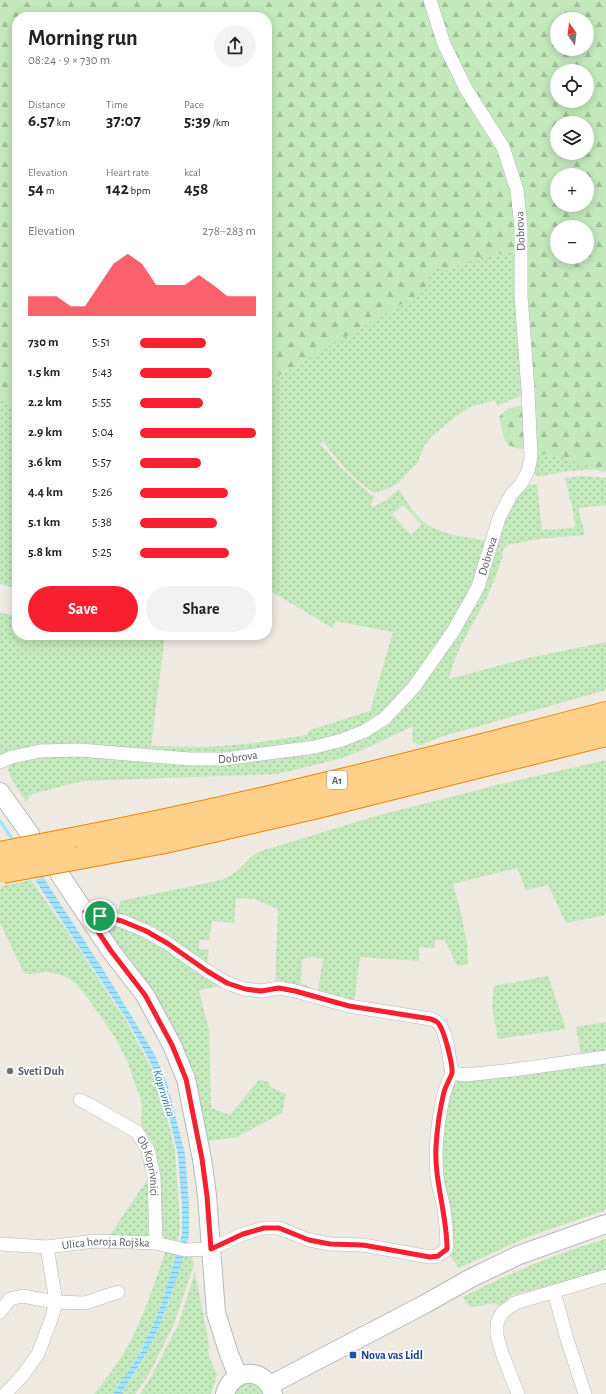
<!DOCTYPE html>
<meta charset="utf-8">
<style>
body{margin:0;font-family:"Alegreya Sans",sans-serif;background:#f2f2f2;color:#222;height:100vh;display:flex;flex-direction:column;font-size:15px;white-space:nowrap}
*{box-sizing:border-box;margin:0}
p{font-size:13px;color:#767676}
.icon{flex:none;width:22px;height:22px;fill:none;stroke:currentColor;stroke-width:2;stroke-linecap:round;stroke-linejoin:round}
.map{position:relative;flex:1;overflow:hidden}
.panel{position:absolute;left:12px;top:12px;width:260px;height:628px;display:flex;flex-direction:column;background:#fff;border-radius:16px;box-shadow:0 2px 10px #0003}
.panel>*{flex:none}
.needle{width:26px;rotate:346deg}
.buttons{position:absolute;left:550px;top:12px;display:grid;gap:8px}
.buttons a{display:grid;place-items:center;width:44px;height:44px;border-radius:50%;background:#fff;box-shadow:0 2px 10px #0003;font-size:20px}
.pin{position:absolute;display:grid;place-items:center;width:34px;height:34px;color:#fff;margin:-17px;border:2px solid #fff;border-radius:50%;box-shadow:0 1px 4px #0007}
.round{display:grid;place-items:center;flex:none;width:42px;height:42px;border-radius:21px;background:#f2f2f2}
.headline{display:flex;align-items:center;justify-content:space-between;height:68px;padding:0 16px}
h1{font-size:22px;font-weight:600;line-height:30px}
.stats{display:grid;grid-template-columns:repeat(3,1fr);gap:6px;height:68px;padding:4px 16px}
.stats div{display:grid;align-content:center}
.stats b{font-size:17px;font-weight:600}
.stats small{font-size:11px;font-weight:400}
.stats p{font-size:11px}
.chart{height:112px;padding:8px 16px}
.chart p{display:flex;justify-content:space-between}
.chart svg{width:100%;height:72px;margin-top:4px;fill:#f81f2e;opacity:.7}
.button{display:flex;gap:8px;margin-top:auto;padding:8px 16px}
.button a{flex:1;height:46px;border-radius:24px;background:#f81f2e;color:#fff;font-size:16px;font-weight:600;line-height:46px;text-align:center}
.button a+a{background:#f2f2f2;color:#222}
ul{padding:0 16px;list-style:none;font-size:13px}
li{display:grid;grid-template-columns:64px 48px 1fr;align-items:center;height:30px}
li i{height:10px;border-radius:5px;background:#f81f2e}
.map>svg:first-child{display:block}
.grass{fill:url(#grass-dots);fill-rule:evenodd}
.forest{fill:url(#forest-firs);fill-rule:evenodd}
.water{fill:url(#water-rules)}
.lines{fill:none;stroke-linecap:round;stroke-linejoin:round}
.stream{stroke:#a2e4ff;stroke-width:3.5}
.street-casing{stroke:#b3b7bb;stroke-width:14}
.secondary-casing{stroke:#b4b9be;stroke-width:20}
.highway-casing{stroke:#f18200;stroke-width:24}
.street{stroke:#fff;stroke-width:13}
.secondary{stroke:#fff;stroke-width:18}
.highway{stroke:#ffd089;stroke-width:22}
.highway-bridge-casing{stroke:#f18200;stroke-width:24;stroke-linecap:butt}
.highway-bridge{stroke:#ffd089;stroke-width:22}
.route-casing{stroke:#fff;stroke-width:8}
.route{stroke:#f81f2e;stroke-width:5}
.worship-dot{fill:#6b7280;stroke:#fff;stroke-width:1.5}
.transit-dot{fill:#1a4fb4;stroke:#fff;stroke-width:1.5}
.labels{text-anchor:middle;stroke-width:3.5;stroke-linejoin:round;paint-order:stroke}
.shield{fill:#fff;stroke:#8c9092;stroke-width:1}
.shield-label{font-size:11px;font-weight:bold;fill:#5a6064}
.street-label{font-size:12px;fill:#5a6064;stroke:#fff}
.worship-label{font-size:12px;font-weight:bold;fill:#5b616d;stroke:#fff;text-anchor:start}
.transit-label{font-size:12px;font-weight:bold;fill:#164399;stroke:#fff;text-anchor:start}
.water-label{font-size:13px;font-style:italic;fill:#327ca7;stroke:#fff}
</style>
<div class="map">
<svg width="606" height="1394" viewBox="0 0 606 1394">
<defs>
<pattern id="grass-dots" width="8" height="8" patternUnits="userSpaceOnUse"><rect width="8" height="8" fill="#c3e9bc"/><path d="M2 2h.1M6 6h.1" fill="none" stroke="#a1c09c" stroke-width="1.8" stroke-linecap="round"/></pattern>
<pattern id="forest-firs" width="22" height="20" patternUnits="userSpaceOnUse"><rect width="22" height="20" fill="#c3e9bc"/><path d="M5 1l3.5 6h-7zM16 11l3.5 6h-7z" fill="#a1c09c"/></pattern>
<pattern id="water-rules" width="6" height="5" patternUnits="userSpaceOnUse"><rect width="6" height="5" fill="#a2e4ff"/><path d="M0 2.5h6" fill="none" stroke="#87bcd2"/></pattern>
</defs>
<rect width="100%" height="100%" fill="#efeae2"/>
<g class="grass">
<path d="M 517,252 L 523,395 L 497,406 L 495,400 L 470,407 L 456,416 L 431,437 L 424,446 L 418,462 L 397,484 L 384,490 L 374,493 C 353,479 338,461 323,441 L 320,444 L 342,469 L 371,495 L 375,496 L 373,501 L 370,505 L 373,507 L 386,500 L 399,489 C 407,503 417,519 431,527 C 446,535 466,537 482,540 L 489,543 L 471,598 L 420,674 L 375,721 L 318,743 L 239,753 L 0,754 L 0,612 L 17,617 L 17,635 L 165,635 L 151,746 L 205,747 L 248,744 L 307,735 L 310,730 L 370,711 L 393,632 L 335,621 L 333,628 L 267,589 L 267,391 L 278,376 L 299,364 L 427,272 L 440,268 L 448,271 L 475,258 L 498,254 ZM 403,505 L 422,525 L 411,535 L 392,514 Z"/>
<path d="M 0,397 L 3,398 L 17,417 L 17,601 L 15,588 L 0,584 Z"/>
<path d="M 533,452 L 578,460 L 593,469 L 562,472 L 538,477 L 531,471 Z"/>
<path d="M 582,476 L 606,478 L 606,505 L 578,508 L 585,535 L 538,539 L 507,545 L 502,552 L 503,555 C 499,566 496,577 491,588 C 478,619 456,646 449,679 L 524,659 L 606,642 L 606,690 L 440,737 L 421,745 L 418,745 L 412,740 L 413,726 L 360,751 L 339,759 L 277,774 L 82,781 L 32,794 L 26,802 L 11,778 L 8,769 L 12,763 L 18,760 L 61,754 L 180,763 L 371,733 L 473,605 L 500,526 L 521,489 L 529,485 L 537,484 L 542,530 L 552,529 L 554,530 L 575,527 L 573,511 L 565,478 Z"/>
<path d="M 606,760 L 606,915 L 566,923 L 548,885 L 526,890 L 517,868 L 453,884 L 461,913 L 467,944 L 468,964 L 457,966 L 445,940 L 435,940 L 434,948 L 419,947 L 419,961 L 360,957 L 354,1003 L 275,985 L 278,909 L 255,899 L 236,898 L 234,923 L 212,921 L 209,940 L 199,940 L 199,949 L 209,950 L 207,964 L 175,940 L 151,927 L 118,914 L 120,901 L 221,880 C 227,877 233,875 238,870 C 245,864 250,857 258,852 L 376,816 L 482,789 L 488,787 ZM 312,957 L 323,959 L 318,991 L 301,983 L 302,959 Z"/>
<path d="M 31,880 L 71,937 L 128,1024 L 159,1083 L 175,1151 L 180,1226 L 178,1242 L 167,1241 L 162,1234 L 159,1164 L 155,1147 L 141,1124 L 142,1103 L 128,1063 L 116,1039 L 90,1001 L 77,985 L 70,979 L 59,974 L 46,972 L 31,974 L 24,973 L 0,923 L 0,890 L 2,886 Z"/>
<path d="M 106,922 L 149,938 L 220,982 L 216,987 L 199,990 L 209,1030 L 211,1108 L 230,1115 L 259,1080 L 269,1082 L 270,1087 L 286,1094 L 282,1113 L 237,1137 L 208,1141 L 189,1073 L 103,926 Z"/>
<path d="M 548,976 L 566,1029 L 498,1039 L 492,1007 L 494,986 Z"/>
<path d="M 606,1022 L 606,1052 L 581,1055 L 576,1027 Z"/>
<path d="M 606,1061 L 606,1210 L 530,1236 L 459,1268 L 451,1257 L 452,1243 L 440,1159 L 450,1087 L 455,1083 L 459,1081 Z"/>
<path d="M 147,1180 L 149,1232 L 148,1236 L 143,1238 L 110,1235 Z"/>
<path d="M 606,1239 L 606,1271 L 512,1295 L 499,1306 L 495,1303 C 485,1304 478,1308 469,1306 L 463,1297 C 508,1274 557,1253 606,1239 Z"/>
<path d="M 166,1250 L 176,1252 C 167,1287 157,1323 138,1355 C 131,1369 122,1381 113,1394 L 94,1394 C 107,1378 119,1362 129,1344 C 145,1314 155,1281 166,1250 Z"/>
<path d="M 184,1253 L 192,1256 L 194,1264 L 174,1324 L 149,1374 L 135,1394 L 121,1394 C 130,1381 139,1368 146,1355 C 163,1323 174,1288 184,1253 Z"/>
<path d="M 195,1272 L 209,1345 C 206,1355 213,1364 217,1374 L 211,1394 L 140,1394 L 151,1377 L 179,1323 Z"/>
<path d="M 249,1381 L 260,1385 L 265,1394 L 233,1394 L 235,1389 Z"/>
</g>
<path class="forest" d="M 0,0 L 606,0 L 606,472 L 593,469 L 578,460 L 533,452 L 527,448 L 519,449 L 508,445 L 504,438 L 499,417 C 506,408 513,407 523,405 L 517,252 L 498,254 L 475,258 L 448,271 L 440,268 L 428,272 L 426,290 L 278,376 L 267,391 L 267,17 L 17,17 L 17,417 L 3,398 L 0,397 ZM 557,19 L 587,19 L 587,49 L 557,49 ZM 557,71 L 587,71 L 587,101 L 557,101 ZM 557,123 L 587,123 L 587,153 L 557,153 ZM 557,175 L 587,175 L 587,205 L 557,205 ZM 557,227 L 587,227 L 587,257 L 557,257 Z"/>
<path class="water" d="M 43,877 L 106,974 L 155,1055 L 167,1083 L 185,1154 L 189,1205 L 189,1235 L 178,1275 L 158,1330 L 145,1356 L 121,1394 L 113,1394 L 139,1355 L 154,1323 L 162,1302 L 182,1234 L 182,1206 L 178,1155 L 162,1087 L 148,1058 L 129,1023 L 35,880 Z"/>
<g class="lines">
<path class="stream" d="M 0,821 L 15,843"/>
<defs>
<g id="street">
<path id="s1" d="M 0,762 L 12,757 L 40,751 L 79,750 L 189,759 L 224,759 L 315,747 L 342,740 L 365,731 L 385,718 L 414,687 L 454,630 L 478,587 L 499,518 L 511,495 L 521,484 L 528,471 L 531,457 L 528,390 L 521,296 L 521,228 L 517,190 L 503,147 L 466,89 L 444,44 L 430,0"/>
<path d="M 85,912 L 122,921 L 146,931 L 167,943 L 207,971 L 227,983 L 245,989 L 261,991 L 279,988 L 295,991 L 349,1006 L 431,1019 C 434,1020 437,1021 439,1024 C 448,1034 449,1060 452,1073"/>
<path id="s2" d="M 80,1100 L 90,1105 L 137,1132 L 148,1150 L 154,1177 L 156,1243"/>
<path id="s3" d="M 0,1244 L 47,1247 L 95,1241 L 156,1243 L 185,1250 L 211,1249 L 243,1234 L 264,1228 L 279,1228 L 309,1240 L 330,1244 L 363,1245 L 430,1257 L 437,1256 L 447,1249 C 447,1236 446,1222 444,1209 C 442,1198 438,1187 437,1176 C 434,1149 439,1097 452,1073 L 465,1075 L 513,1070 L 606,1057"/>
<path d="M 554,1292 L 567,1339 L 585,1394"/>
<path d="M 0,1312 L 10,1299 L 22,1296 L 56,1302 L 85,1303 L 118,1292"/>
<path d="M 5,1394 L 23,1375 L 38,1354 L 52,1317 L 56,1302 L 47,1247"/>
<path d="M 518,1394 L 503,1356 L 497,1336 L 497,1323 L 502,1313 L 515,1303 L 606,1276"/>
</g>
<g id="secondary">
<path d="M 0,792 L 30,834"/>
<path d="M 60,875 L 111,951 L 145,995 L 172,1045 L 186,1079 L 202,1159 L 207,1195 L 216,1313 L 229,1354 L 238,1376"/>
<path d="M 270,1385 L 425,1304 L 471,1278 L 519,1255 L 606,1224"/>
<path d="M 225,1394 C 232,1367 266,1367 273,1394"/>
</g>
<g id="highway">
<path d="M 67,840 C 248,805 427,760 606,713"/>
<path d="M 79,858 L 165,842 L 318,807 L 606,735"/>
</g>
</defs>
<use href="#street" class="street-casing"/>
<use href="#secondary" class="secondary-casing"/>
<use href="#highway" class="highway-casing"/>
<use href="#street" class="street"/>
<use href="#secondary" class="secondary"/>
<use href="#highway" class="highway"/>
<defs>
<g id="highway-bridge">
<path d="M 0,853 L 67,840"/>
<path d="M 3,872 L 79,858"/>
</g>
</defs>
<use href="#highway-bridge" class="highway-bridge-casing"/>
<use href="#highway-bridge" class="highway-bridge"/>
</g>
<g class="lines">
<defs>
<path id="route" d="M 85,912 L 122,921 L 146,931 L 167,943 L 207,971 L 227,983 L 245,989 L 261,991 L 279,988 L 295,991 L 349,1006 L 431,1019 C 433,1020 437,1021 438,1023 C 444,1029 453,1065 452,1073 C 451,1077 445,1087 444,1092 C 440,1108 437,1131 436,1146 C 434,1181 447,1214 447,1249 L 438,1256 L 430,1257 L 363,1245 L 330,1244 L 309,1240 L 279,1228 L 264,1228 L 243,1234 L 211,1249 L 207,1196 L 202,1159 L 186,1079 L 172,1045 L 145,995 L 111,951 Z"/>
</defs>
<use href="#route" class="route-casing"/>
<use href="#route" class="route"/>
</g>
<circle class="worship-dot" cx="10" cy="1071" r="4"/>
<rect class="transit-dot" x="349" y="1351" width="8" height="8" rx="2"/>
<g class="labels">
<rect class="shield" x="327" y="771" width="20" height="18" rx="3"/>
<g class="shield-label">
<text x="337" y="784">A1</text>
</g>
<g class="street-label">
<text transform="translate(520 231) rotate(-92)" y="4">Dobrova</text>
<text dy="4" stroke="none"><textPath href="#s1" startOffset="588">Dobrova</textPath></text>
<text dy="4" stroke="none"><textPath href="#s1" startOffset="240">Dobrova</textPath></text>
<text dy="4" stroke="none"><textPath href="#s2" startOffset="102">Ob Koprivnici</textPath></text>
<text dy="4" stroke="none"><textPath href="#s3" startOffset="106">Ulica heroja Rojška</textPath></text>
</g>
<g class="worship-label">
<text x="18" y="1075">Sveti Duh</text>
</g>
<g class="transit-label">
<text x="361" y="1359">Nova vas Lidl</text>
</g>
<g class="water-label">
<text transform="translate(165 1093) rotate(73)" y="5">Koprivnica</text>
</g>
</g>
</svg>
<div class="buttons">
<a><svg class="needle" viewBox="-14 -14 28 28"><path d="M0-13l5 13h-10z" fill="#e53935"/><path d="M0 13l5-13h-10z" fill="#767676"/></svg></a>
<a><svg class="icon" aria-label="locate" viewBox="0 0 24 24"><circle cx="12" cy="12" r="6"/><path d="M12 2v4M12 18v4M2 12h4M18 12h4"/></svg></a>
<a><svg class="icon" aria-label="layers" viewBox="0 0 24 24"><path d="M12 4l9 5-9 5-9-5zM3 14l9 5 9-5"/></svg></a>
<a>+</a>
<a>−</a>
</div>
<div class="pin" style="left:100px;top:916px;background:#1e9e55"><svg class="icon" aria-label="arrive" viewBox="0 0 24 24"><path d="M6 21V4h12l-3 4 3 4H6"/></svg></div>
<section class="panel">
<div class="headline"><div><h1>Morning run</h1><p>08:24 · 9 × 730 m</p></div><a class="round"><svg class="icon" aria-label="share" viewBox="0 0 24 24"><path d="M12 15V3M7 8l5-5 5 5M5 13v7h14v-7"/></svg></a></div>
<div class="stats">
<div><p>Distance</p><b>6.57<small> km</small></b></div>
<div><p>Time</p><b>37:07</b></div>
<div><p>Pace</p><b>5:39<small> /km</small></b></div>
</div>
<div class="stats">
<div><p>Elevation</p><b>54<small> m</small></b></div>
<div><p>Heart rate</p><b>142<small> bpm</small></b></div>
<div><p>kcal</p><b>458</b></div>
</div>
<div class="chart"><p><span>Elevation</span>278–283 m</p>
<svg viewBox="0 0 160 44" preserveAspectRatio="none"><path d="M0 44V32L10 32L20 32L30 38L40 38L50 25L60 12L70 6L80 12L90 25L100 25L110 25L120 19L130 25L140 32L150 32L160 32V44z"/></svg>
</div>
<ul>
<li><b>730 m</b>5:51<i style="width:57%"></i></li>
<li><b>1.5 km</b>5:43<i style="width:62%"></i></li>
<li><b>2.2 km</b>5:55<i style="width:54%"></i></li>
<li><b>2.9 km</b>5:04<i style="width:100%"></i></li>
<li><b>3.6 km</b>5:57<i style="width:53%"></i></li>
<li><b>4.4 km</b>5:26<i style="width:76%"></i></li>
<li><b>5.1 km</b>5:38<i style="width:66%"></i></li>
<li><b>5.8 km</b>5:25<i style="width:77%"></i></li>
</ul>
<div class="button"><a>Save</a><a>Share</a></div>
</section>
</div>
